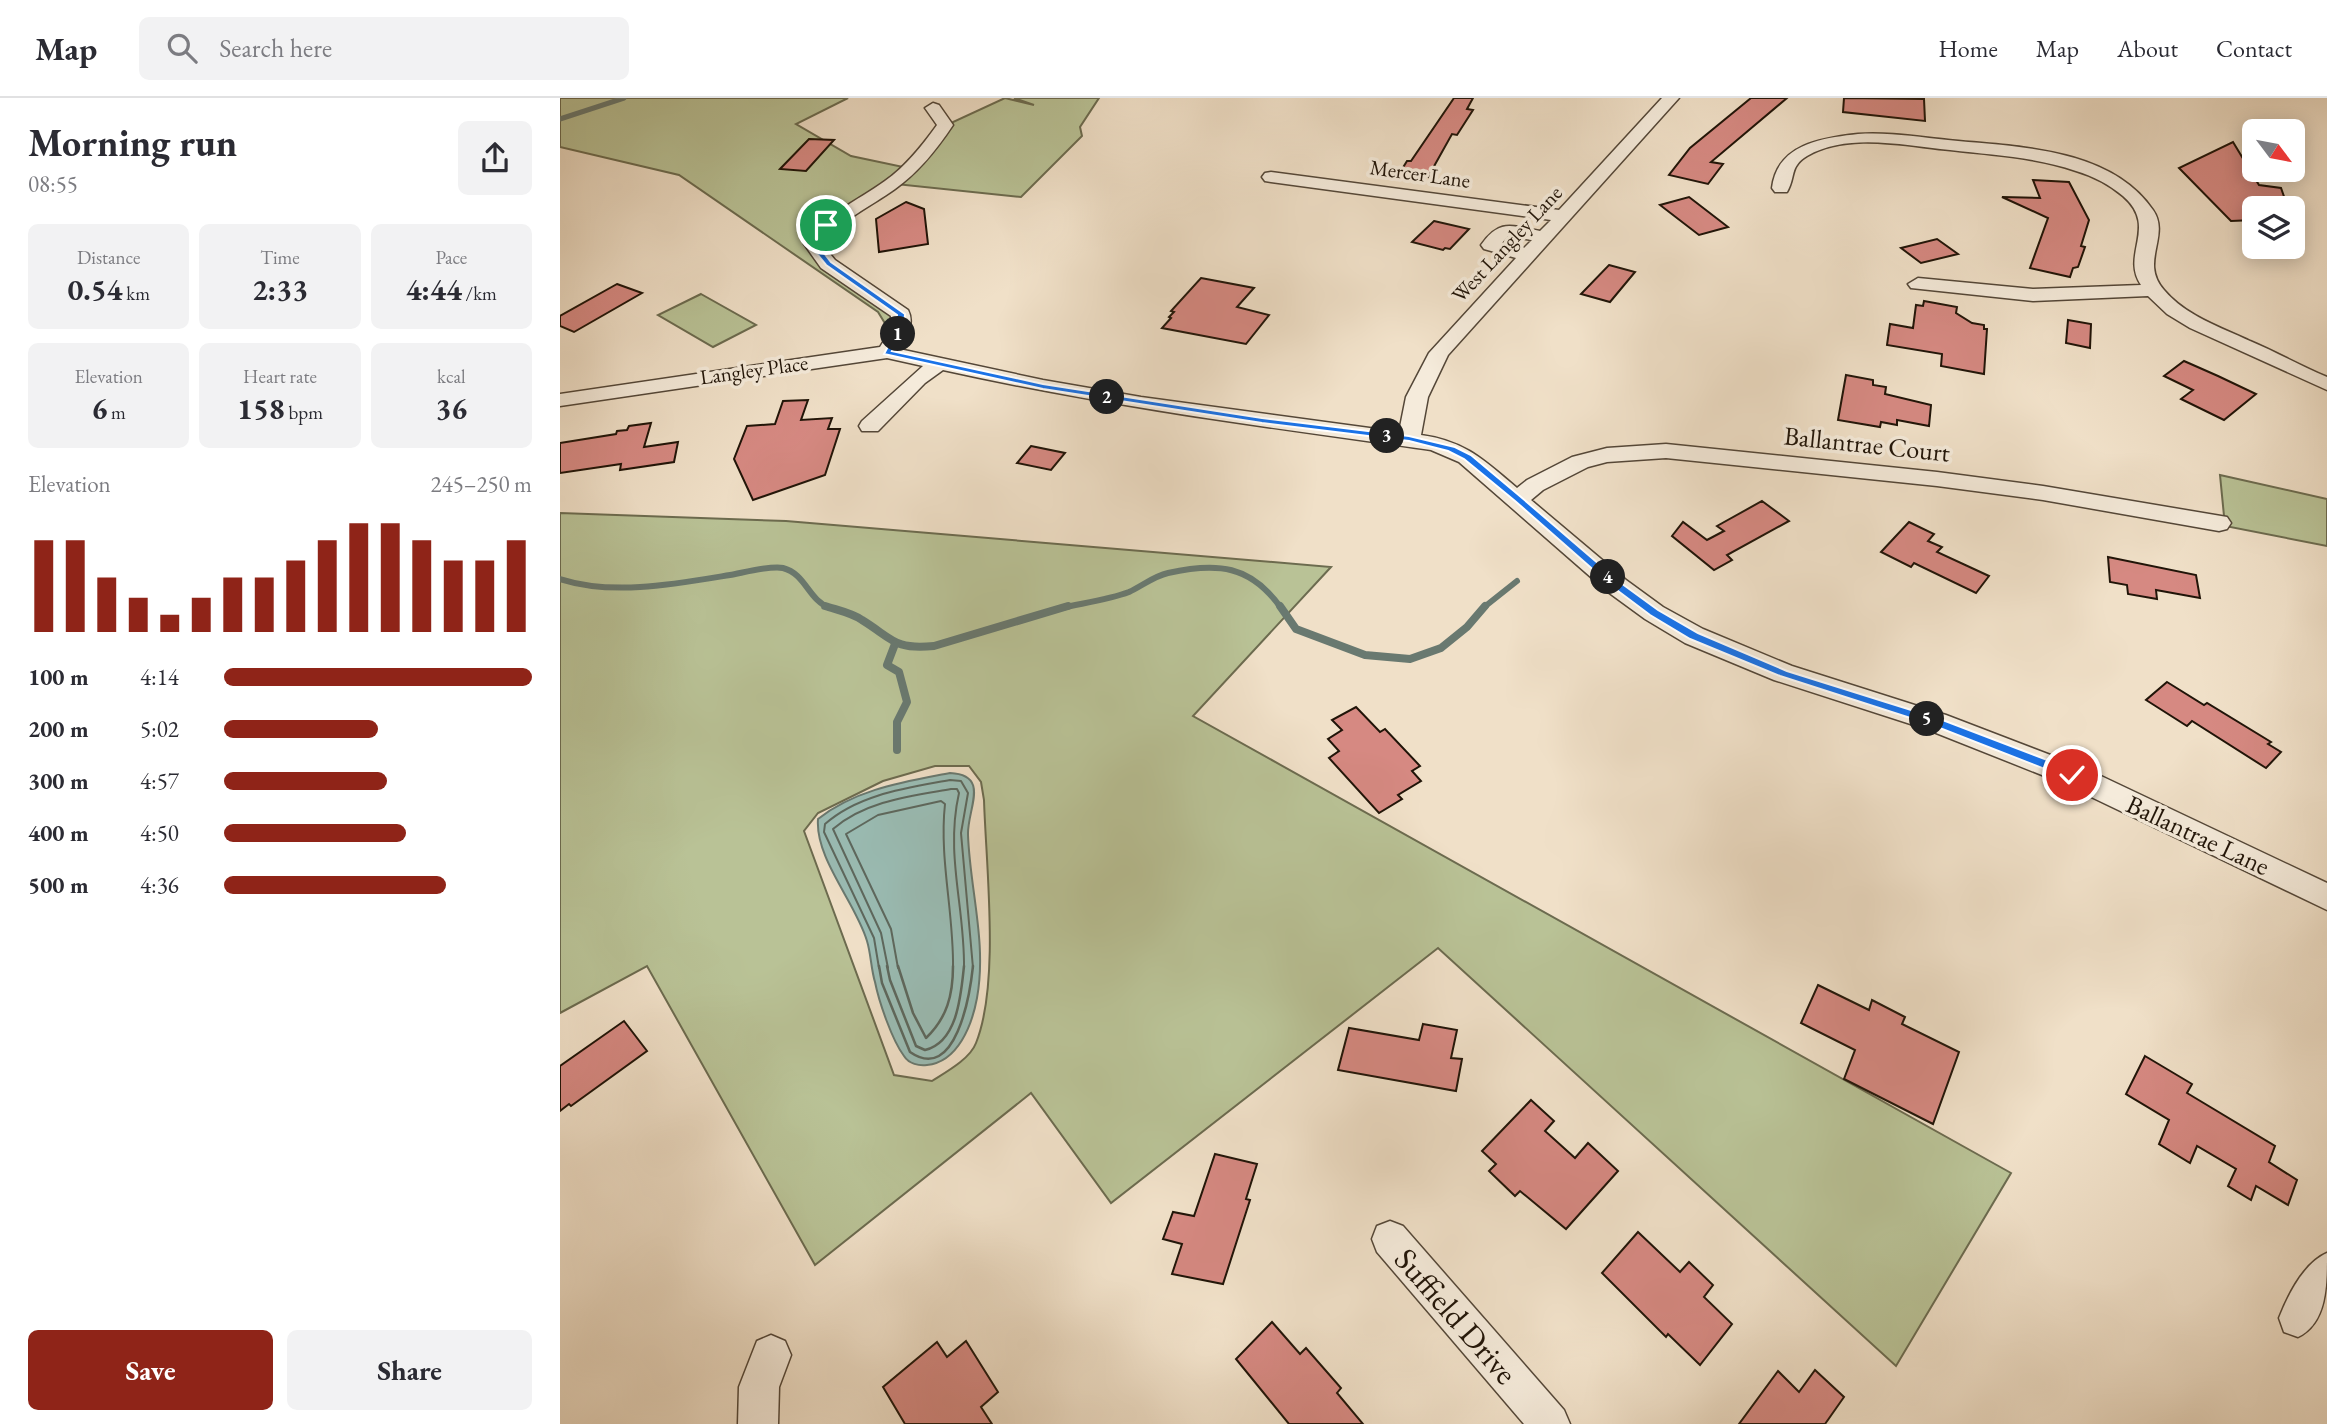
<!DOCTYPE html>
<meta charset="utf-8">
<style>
body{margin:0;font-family:"EB Garamond",serif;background:#f2f2f3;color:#2b2b33;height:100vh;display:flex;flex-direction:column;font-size:26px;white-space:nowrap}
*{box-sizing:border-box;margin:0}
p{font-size:23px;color:#7c7c81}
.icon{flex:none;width:38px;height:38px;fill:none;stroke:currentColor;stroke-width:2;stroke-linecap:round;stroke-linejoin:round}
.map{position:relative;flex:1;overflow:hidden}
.drawer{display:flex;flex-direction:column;background:#fff;width:560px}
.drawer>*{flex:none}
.needle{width:46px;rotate:122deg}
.fabs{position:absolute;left:1682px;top:21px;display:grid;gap:14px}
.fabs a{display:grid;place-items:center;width:63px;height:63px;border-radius:10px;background:#fff;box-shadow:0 4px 18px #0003;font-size:35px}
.pin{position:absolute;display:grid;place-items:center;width:60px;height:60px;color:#fff;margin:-30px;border:4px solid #fff;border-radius:50%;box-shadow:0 2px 7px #0007}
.km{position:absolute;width:35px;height:35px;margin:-18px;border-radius:50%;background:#222;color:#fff;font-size:19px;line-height:35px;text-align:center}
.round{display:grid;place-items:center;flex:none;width:74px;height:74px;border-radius:10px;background:#f2f2f3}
.head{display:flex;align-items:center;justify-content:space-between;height:119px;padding:0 28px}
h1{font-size:38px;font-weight:700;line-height:52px}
.figures{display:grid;grid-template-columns:repeat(3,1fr);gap:10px;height:119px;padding:7px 28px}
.figures div{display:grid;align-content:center;border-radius:10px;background:#f2f2f3;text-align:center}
.figures b{font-size:30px;font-weight:700}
.figures small{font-size:19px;font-weight:400}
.figures p{font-size:19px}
.chart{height:196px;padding:14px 28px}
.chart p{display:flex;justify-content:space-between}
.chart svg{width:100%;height:126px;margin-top:7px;stroke:#8f2418;stroke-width:6}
.primary-button{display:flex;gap:14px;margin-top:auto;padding:14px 28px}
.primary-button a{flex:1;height:80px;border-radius:10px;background:#8f2418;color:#fff;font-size:28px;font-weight:700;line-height:80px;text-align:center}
.primary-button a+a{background:#f2f2f3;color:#2b2b33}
ul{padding:0 28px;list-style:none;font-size:23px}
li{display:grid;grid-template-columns:112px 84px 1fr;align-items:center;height:52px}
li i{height:18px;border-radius:9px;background:#8f2418}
header{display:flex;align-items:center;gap:42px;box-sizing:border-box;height:98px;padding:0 35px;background:#fff;border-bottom:2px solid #e1e1e2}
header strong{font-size:33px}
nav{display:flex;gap:38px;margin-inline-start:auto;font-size:24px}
.search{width:490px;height:63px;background:#f2f2f3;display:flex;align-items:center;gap:18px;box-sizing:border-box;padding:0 24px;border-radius:10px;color:#7c7c81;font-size:26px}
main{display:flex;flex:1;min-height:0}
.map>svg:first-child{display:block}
.green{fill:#b9c296;stroke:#6c6b4f;stroke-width:2;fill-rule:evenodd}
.water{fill:#9abdb5;stroke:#697970;stroke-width:2}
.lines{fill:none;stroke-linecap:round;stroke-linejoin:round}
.shore-far1{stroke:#5d685e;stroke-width:2}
.shore{stroke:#5d685e;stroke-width:2.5}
.stream-far2{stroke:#697970;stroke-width:5}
.stream-far1{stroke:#697970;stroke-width:6}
.stream{stroke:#697970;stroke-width:8}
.building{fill:#d68982;stroke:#201408;stroke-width:2}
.minor-casing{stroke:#544738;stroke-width:3}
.minor{fill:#f5ebdb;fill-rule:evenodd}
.route{fill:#1a73e8;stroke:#fff;stroke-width:2}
.labels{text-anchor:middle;stroke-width:7;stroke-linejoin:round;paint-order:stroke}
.far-street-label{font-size:21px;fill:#201408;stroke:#f5ebdb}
.street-label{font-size:26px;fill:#201408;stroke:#f5ebdb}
.near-street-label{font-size:32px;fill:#201408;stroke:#f5ebdb}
</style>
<header>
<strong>Map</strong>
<div class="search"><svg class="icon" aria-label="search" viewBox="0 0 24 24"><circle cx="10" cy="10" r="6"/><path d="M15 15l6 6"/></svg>Search here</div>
<nav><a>Home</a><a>Map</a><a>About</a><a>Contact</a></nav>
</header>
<main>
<section class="drawer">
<div class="head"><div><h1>Morning run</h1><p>08:55</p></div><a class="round"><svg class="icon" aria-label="share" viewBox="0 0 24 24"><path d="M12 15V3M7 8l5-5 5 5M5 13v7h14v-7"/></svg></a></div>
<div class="figures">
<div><p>Distance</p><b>0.54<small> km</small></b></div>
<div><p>Time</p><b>2:33</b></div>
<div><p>Pace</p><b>4:44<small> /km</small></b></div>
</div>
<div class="figures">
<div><p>Elevation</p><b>6<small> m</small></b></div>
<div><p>Heart rate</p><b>158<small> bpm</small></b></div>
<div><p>kcal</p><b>36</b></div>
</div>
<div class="chart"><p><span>Elevation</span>245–250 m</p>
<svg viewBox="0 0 160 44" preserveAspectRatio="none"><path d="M5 44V12M15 44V12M25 44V25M35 44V32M45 44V38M55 44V32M65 44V25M75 44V25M85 44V19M95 44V12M105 44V6M115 44V6M125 44V12M135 44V19M145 44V19M155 44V12"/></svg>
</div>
<ul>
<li><b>100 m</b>4:14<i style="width:100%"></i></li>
<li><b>200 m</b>5:02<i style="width:50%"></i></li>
<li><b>300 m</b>4:57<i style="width:53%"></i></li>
<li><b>400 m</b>4:50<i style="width:59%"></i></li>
<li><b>500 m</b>4:36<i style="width:72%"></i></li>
</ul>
<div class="primary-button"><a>Save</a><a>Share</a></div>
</section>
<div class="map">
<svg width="1767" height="1326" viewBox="0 0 1767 1326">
<rect width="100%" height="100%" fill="#f0e0c8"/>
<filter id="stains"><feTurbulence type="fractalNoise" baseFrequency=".00286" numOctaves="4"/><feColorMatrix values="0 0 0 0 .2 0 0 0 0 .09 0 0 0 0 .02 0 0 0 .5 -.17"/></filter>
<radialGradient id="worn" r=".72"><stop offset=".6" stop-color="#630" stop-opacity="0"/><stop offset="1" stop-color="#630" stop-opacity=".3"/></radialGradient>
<g class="green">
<path d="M 0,0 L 288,0 L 236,26 L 291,58 L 348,70 L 254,147 L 337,216 L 334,240 L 318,214 L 119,77 L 0,49 Z"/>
<path d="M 445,0 L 474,7 L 454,0 L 539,0 L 520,29 L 522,38 L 461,99 L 336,86 L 279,122 L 263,140 L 262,152 L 266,158 L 344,214 L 348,223 L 341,242 L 338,241 L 344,224 L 340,215 L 268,164 L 262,159 L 258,147 L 268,127 L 356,66 L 381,43 L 393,24 Z"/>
<path d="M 141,196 L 196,227 L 153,249 L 98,217 Z"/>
<path d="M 1660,377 L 1767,401 L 1767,448 L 1665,428 Z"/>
<path d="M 0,415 L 226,423 L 771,469 L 633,618 L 1451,1075 L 1336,1268 L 878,850 L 551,1105 L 471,995 L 255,1167 L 87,868 L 0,915 ZM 375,668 L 409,668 L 421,684 L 424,702 C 426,768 440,885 416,945 C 410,961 386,974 372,983 L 334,977 L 244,733 L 258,715 L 323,683 Z"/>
</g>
<path class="water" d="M 390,675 C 431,677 407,711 408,737 C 410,792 427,845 417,900 C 412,927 398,964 367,967 C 359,968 349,966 344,958 C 332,942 319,904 315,884 C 311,871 311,856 307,843 C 296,805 255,761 258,721 C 296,691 344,684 390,675 Z"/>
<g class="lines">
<g class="shore-far1">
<path d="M 319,870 L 314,840 L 264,734 L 265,726 C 299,696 347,690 390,682 L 401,683 L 408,695 L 401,735 L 413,870"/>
<path d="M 328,870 L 321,835 L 273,731 C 305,703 351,698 391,691 L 397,691 L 399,695 C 385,757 405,809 404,870"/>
<path d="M 338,870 L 331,831 L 286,736 L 318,717 L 381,703 L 385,706 C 379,761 394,815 393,870"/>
</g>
<g class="shore">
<path d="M 319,868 L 322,885 L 350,954 C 396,986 410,896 413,868"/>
<path d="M 327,868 L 330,882 L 356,948 L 365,952 C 398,944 401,896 404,868"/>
<path d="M 338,868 L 353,915 L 366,940 C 387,920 393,897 393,868"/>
</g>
<path class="stream-far2" d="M 0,21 L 64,0"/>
<g class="stream-far1">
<path d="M 0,481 C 53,498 116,486 170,477 C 182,475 211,467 223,470 C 246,476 248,502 270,510"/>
<path d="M 501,510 C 523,505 548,502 569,494 C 582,488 594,478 608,475 C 657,464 691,467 721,510"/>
<path d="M 923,510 L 957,483"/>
</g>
<g class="stream">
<path d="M 265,508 C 277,512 292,515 302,522 C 333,541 334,552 374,548 L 508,508"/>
<path d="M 720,508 L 736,531 L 805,557 L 850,561 L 881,550 L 907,529 L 925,508"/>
<path d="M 335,546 L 327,567 L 339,574 L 347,604 L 337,624 L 337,652"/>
</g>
</g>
<g class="building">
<path d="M 894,0 L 913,0 L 907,11 L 913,12 L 897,37 L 892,36 L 868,79 L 864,78 L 860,84 L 836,81 L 847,63 L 851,63 Z"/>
<path d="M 1191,0 L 1227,0 L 1151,64 L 1163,66 L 1148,86 L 1109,77 L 1130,50 Z"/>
<path d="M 1284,0 L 1364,1 L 1365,23 L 1283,14 Z"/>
<path d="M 249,41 L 274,42 L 246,73 L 220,71 Z"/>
<path d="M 1673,44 L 1699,87 L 1721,90 L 1728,110 L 1694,110 L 1694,122 L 1671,123 L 1619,70 Z"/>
<path d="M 1473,82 L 1509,84 L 1529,122 L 1521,148 L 1525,149 L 1518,169 L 1513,170 L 1510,179 L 1470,170 L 1488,120 L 1442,99 L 1480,100 Z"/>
<path d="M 1129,99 L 1168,129 L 1139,137 L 1100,107 Z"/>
<path d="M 346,104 L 364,111 L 368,146 L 319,154 L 316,121 Z"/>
<path d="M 874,123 L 909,131 L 890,151 L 885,150 L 883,152 L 852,144 Z"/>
<path d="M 1377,141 L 1398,156 L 1361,165 L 1341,150 Z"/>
<path d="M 1049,167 L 1075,174 L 1050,204 L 1021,196 Z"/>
<path d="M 641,180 L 694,190 L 677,209 L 709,217 L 686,246 L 602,230 L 611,220 L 609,219 L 614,214 L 611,213 Z"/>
<path d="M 57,186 L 82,195 L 14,234 L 0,228 L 0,218 Z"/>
<path d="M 1364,203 L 1397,209 L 1396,215 L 1412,225 L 1424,227 L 1424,231 L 1427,231 L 1424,276 L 1381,268 L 1382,256 L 1327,247 L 1330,226 L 1353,230 L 1356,207 L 1363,208 Z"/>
<path d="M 1508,222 L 1531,226 L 1530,250 L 1506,245 Z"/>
<path d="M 1624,263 L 1658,278 L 1696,296 L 1664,322 L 1621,301 L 1633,292 L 1604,278 Z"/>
<path d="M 1286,277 L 1313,282 L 1313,287 L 1326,289 L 1325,296 L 1371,307 L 1369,328 L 1337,322 L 1337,327 L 1321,324 L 1320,329 L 1278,322 Z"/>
<path d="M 248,302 L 241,322 L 272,320 L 268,331 L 280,331 L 265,377 L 193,402 L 174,361 L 187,328 L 215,326 L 223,303 Z"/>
<path d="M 91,325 L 84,349 L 118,344 L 114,364 L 60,372 L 61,366 L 0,375 L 0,345 L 56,336 L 57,333 L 67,332 L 69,328 Z"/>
<path d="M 471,348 L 505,355 L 491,372 L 457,365 Z"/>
<path d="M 1202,403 L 1229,423 L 1167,457 L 1172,462 L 1154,472 L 1112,438 L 1123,424 L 1147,442 L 1164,433 L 1157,428 Z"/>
<path d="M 1349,424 L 1374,436 L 1368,443 L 1382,449 L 1377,454 L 1429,478 L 1416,495 L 1354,465 L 1351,469 L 1321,454 Z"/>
<path d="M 1548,459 L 1636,477 L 1640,500 L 1596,492 L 1597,501 L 1568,496 L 1567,487 L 1550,484 Z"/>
<path d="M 1607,584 L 1644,607 L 1647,605 L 1711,644 L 1708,646 L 1721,654 L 1706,670 L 1632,623 L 1627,628 L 1586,602 Z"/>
<path d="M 796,609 L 820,634 L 825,631 L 860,668 L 852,673 L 861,683 L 838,697 L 842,701 L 819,715 L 769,660 L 779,653 L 768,641 L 782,632 L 772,622 Z"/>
<path d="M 1258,887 L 1309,912 L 1312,902 L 1345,919 L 1342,926 L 1399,954 L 1373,1026 L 1284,981 L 1295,952 L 1241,925 Z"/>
<path d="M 64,923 L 87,953 L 11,1008 L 9,1006 L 0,1013 L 0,968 Z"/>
<path d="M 863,926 L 897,932 L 891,960 L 902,961 L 896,993 L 778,972 L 789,930 L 859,942 Z"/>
<path d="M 1585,958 L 1632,986 L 1627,995 L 1715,1048 L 1709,1064 L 1737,1082 L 1728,1107 L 1696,1088 L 1691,1102 L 1668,1088 L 1676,1071 L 1637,1048 L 1630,1065 L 1599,1046 L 1609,1022 L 1566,996 Z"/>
<path d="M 971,1002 L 994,1023 L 985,1033 L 1015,1060 L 1028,1045 L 1058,1073 L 1006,1131 L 960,1093 L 955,1098 L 929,1073 L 936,1066 L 922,1053 Z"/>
<path d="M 655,1056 L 697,1066 L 686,1101 L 690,1102 L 663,1186 L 612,1176 L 622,1146 L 603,1141 L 613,1114 L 634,1118 Z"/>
<path d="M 1078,1134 L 1120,1174 L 1129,1164 L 1153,1187 L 1144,1199 L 1172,1226 L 1140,1267 L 1108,1236 L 1106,1239 L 1042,1175 Z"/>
<path d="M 712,1224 L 740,1256 L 746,1250 L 781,1290 L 777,1295 L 803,1326 L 729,1326 L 676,1261 Z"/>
<path d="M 406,1243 L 438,1294 L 421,1309 L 432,1326 L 345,1326 L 323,1289 L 377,1244 L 387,1259 Z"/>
<path d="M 1255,1272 L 1284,1299 L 1265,1326 L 1179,1326 L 1218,1273 L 1239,1294 Z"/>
</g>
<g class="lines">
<defs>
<g id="minor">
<path d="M 1102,0 L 1119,0 L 888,257 L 868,299 L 861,337 C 905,343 924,362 957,390 L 967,382 L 1012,359 L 1047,350 L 1106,346 L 1377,374 L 1483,388 L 1667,419 L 1671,425 L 1667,431 L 1659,433 L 1483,402 L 1377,388 L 1106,360 L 1047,364 L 1028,369 L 983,392 L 971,402 L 1066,482 L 1103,509 L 1143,531 L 1232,568 L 1386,617 L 1522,669 L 1767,785 L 1767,812 L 1502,685 L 1366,631 L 1214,582 L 1125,545 L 1085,521 L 1048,494 L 899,364 L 871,352 C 707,329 544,308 383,272 L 365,285 L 318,333 L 302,333 L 299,328 L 302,323 L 363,268 L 327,260 L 0,308 L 0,296 L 320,249 L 330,233 L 331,218 L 261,170 L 244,146 C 265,116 296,104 325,83 C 346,68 362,48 377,27 L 365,10 L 373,5 L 379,7 L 393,27 C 377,51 359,74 335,91 C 310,109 282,121 262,146 L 275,162 L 348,212 C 355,226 347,238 339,251 L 483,282 L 581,299 L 839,334 L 846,299 L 869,255 L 956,160 L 924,151 L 921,147 C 940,120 951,128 980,133 L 991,122 L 711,84 L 705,83 L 702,79 L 705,75 L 711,74 L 999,112 ZM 948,138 L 972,142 L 964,150 L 942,145 Z"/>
<path d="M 1298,36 C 1329,34 1358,39 1388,42 C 1456,49 1550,49 1593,112 C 1611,138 1579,164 1604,192 C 1626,218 1660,229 1690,243 C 1716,254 1741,268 1767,279 L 1767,292 L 1630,230 L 1607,216 L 1588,198 L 1473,203 L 1351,190 L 1348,186 L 1358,180 L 1473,191 L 1581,187 C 1560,156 1599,129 1563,98 C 1550,87 1533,78 1516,73 C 1476,59 1432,57 1390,52 C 1345,48 1289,34 1247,58 C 1229,69 1236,79 1227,94 L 1215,94 L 1212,90 C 1217,46 1262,40 1298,36 Z"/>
<path d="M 830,1123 L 843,1128 L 1004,1312 L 1010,1326 L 964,1326 L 817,1154 L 812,1141 L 817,1128 Z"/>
<path d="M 1767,1155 C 1767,1187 1767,1225 1738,1239 L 1724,1234 L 1719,1220 C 1728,1197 1744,1165 1767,1155 Z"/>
<path d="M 211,1237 L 225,1243 L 231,1257 L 219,1289 L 218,1326 L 178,1326 L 179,1289 L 197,1243 Z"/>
</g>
</defs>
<use href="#minor" class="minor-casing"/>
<use href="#minor" class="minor"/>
</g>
<path class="route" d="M 264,125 L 270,127 L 257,146 L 271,164 L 345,216 L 344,233 L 332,253 L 483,286 L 702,320 L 849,338 L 895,349 L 911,357 L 961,399 L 1061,485 L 1098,512 L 1138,535 L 1227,573 L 1380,621 L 1516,673 L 1518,677 L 1516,680 L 1508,680 L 1372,627 L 1220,578 L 1130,541 L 1090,517 L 1054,490 L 955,403 L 904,361 L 888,353 L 849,343 L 702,325 L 483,291 L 324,256 L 336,233 L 337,217 L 266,167 L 249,146 Z"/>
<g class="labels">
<g class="far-street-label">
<text transform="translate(860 76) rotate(8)" y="7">Mercer Lane</text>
<text transform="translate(947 146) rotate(-47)" y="7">West Langley Lane</text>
<text transform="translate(194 272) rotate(-8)" y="7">Langley Place</text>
</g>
<g class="street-label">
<text transform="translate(1307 346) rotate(6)" y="9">Ballantrae Court</text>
<text transform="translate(1638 737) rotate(25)" y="9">Ballantrae Lane</text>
</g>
<g class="near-street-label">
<text transform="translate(896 1218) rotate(49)" y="11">Suffield Drive</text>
</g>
</g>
<rect width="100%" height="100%" filter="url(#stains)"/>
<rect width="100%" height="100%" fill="url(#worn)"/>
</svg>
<div class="fabs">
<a><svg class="needle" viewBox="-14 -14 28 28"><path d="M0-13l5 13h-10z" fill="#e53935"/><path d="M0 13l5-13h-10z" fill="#7c7c81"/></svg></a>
<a><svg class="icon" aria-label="layers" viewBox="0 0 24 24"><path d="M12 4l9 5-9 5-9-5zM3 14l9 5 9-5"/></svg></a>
</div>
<div class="pin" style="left:266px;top:127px;background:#1e9e55"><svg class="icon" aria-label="arrive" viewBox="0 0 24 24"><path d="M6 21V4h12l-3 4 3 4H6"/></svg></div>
<div class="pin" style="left:1512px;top:677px;background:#d93025"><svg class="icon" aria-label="check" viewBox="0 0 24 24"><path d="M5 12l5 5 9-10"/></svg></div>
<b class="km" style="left:338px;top:236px">1</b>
<b class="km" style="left:547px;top:299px">2</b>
<b class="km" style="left:827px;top:338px">3</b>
<b class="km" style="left:1048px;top:479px">4</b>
<b class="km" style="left:1367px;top:621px">5</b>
</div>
</main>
